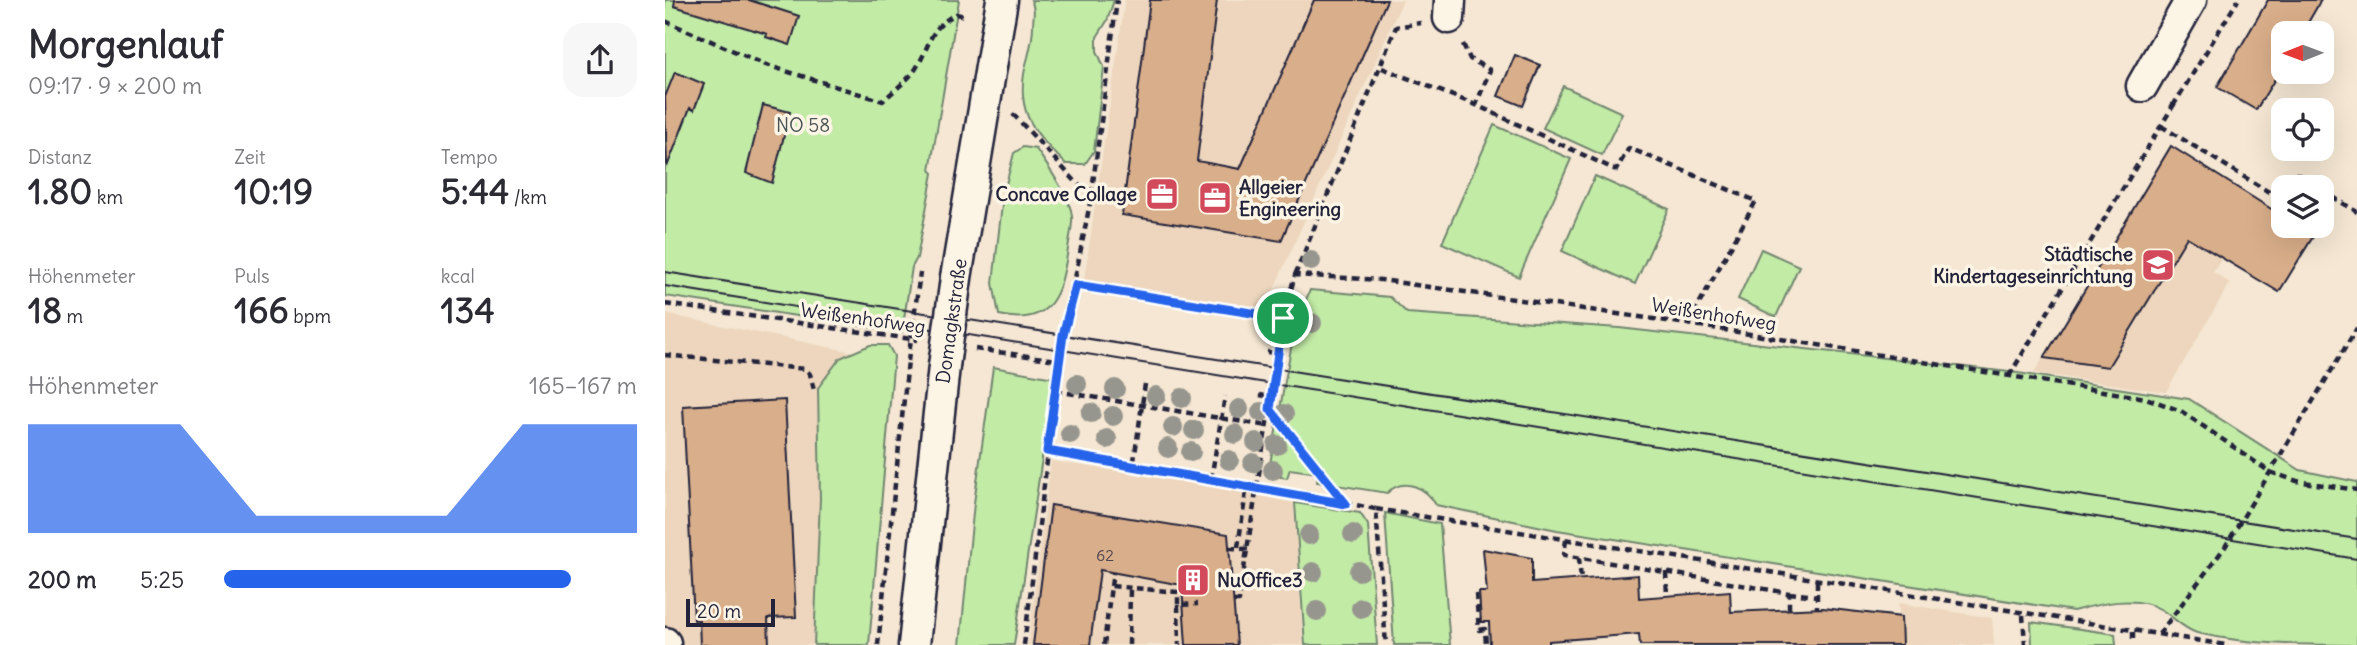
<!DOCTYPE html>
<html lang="de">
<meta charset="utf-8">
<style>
body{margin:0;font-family:Delius,sans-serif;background:#f7f7f7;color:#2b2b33;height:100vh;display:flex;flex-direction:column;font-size:26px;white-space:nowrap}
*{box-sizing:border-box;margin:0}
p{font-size:23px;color:#7c7c81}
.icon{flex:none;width:38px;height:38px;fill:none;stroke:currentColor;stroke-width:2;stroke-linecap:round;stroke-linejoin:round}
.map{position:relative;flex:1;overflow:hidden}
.panel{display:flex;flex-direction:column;background:#fff;width:665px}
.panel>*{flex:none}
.needle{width:46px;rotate:269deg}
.tools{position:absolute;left:1606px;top:21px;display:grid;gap:14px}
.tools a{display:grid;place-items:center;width:63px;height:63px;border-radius:14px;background:#fff;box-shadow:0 7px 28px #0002;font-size:35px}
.scale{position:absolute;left:21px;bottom:18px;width:89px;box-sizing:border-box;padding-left:7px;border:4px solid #22223b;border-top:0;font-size:19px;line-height:24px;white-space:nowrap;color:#22223b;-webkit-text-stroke:5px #fcf5e5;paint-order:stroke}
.pin{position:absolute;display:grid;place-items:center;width:60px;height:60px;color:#fff;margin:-30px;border:4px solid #fff;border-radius:50%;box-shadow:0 2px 7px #0007}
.round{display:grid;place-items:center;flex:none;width:74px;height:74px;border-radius:21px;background:#f7f7f7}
.overview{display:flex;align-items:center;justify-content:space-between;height:119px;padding:0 28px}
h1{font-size:38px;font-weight:700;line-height:52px}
.metrics{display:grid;grid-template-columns:repeat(3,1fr);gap:10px;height:119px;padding:7px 28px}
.metrics div{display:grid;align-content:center}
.metrics b{font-size:35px;font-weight:700}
.metrics small{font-size:19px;font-weight:400}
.metrics p{font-size:19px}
.chart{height:196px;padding:14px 28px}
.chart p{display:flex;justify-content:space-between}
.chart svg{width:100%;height:126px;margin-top:7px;fill:#2563eb;opacity:.7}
ul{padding:0 28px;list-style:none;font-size:23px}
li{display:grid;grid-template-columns:112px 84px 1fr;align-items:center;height:52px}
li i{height:18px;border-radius:9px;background:#2563eb}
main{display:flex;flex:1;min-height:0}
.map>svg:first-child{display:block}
.built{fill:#edd6bd}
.green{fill:#c2eba6;stroke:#728670;stroke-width:2}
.building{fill:#d9ae8a;stroke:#22223b;stroke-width:2}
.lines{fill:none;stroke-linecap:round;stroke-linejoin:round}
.minor-casing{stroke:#22223b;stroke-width:35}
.path{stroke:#22223b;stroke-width:4.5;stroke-dasharray:7 5;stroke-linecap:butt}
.minor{stroke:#fcf5e5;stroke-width:30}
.tram{stroke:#22223b;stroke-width:2}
.minor-bridge-casing{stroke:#22223b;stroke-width:35;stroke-linecap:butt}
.path-bridge{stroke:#22223b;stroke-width:4.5;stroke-dasharray:7 5;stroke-linecap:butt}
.minor-bridge{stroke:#fcf5e5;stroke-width:30}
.tree{fill:#97968e}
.route-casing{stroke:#fff;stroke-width:14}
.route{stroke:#2563eb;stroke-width:9}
.labels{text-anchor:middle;stroke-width:7;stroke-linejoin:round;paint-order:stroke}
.number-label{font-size:16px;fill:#50454f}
.park-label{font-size:19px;fill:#4a5456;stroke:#fcf5e5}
.poi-label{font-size:19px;font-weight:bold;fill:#22223b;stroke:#fcf5e5;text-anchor:start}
.street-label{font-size:19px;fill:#22223b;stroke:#fcf5e5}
</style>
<main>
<section class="panel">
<div class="overview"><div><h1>Morgenlauf</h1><p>09:17 · 9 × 200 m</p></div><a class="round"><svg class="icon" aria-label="share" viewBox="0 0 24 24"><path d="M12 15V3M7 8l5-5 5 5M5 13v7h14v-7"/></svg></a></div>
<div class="metrics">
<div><p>Distanz</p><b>1.80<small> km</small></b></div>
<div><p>Zeit</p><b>10:19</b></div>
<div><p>Tempo</p><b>5:44<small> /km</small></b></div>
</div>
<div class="metrics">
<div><p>Höhenmeter</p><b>18<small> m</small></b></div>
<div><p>Puls</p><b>166<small> bpm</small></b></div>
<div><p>kcal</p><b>134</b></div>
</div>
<div class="chart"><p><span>Höhenmeter</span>165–167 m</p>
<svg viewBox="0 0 160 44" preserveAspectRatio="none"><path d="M0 44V6L10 6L20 6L30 6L40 6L50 22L60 38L70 38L80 38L90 38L100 38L110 38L120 22L130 6L140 6L150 6L160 6V44z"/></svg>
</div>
<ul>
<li><b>200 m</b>5:25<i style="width:84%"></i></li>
</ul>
</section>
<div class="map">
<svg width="1692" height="645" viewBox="0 0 1692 645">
<rect width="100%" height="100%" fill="#f5e7d3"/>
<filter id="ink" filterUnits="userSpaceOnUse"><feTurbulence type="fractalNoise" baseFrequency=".0143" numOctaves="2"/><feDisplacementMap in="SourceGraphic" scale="14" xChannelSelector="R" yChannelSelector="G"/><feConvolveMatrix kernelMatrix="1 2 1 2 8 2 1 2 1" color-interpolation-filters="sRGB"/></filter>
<g filter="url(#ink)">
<g class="built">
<path d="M 460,0 L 738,0 L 600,309 L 419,281 Z"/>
<path d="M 1506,146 L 1541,167 L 1536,176 L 1561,252 L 1548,272 L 1565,283 L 1501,392 L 1369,373 Z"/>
<path d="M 0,314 L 222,359 L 200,645 L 0,645 Z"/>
<path d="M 386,461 L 533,483 L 629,503 L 638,645 L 363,645 Z"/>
<path d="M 1233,603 L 1327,618 L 1329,645 L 1160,645 L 1158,608 L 1235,617 Z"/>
</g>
<g class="green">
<path d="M 0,0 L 294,0 L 265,170 L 268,173 L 252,258 L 247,267 L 237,332 L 0,296 Z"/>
<path d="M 366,0 L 449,0 L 442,21 L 432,37 L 432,51 L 439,67 L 429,151 L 420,164 L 401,164 C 365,130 348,107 363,57 C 365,49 368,36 368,26 C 368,15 371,11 366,0 Z"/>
<path d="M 898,86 L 957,113 L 937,155 L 878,128 Z"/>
<path d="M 829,125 L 906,159 L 854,277 L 777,243 Z"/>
<path d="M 358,147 L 371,149 C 381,164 406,198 407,216 C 408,226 404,239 403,249 C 396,294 387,327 334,315 L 328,283 L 338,196 L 349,153 Z"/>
<path d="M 930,176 L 1004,209 L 970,284 L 897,251 Z"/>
<path d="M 1096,249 L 1134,266 L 1111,317 L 1073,299 Z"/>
<path d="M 645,290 L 725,297 L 742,313 L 954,328 L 1353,373 L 1524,399 L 1635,470 L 1692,482 L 1692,645 C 1639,645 1584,645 1532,633 C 1520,630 1508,617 1497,610 C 1472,594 1434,604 1408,611 L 892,530 L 771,505 C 762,488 739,476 722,493 L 652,482 L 653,473 L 625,469 L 622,478 L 603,475 L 630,326 Z"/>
<path d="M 205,345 L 223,345 L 229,356 L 204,645 L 149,645 L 155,499 L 153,388 L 175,358 Z"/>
<path d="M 328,367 L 389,378 L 349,645 L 295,645 L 309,503 Z"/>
<path d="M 630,503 L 695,513 L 703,525 L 712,645 L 640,645 Z"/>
<path d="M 720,513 L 775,524 L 785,645 L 729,645 Z"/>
<path d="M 1366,622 L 1450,634 L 1451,645 L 1367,645 Z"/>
</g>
<g class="building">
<path d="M 10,0 L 84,0 L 134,16 L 125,45 L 101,37 L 102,34 L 9,6 Z"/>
<path d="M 485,0 L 552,0 L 532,161 L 575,169 L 649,0 L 722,0 L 616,241 L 457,215 Z"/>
<path d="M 1603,0 L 1656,0 L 1637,33 L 1619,33 L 1619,64 L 1591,110 L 1552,87 Z"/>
<path d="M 850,55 L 875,65 L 858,106 L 833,96 Z"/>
<path d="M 10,72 L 39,84 L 29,110 L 25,108 L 2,167 L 0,97 Z"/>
<path d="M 98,105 L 125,112 L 107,183 L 81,173 Z"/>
<path d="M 1506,146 L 1619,217 L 1619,226 L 1633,226 L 1649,235 L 1614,292 L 1522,237 L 1443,367 L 1379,358 Z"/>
<path d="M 120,400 L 131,617 L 103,618 L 104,645 L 35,645 L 34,620 L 29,620 L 18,406 Z"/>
<path d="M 386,505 L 563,534 L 572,645 L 521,645 L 517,585 L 435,570 L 425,645 L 368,645 Z"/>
<path d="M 818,549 L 867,558 L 867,583 L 973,575 L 974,598 L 1065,591 L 1066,612 L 1158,608 L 1236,617 L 1237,645 L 975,645 L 974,634 L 884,641 L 884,645 L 825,645 L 824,622 L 816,622 L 814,592 L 822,592 Z"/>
</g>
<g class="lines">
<defs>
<g id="minor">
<path d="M 784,18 L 785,0"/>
<path d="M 1477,86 L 1526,0"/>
<path d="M 291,278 L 337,0"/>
<path d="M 0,643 L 0,645"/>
<path d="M 249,645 L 279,366"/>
</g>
</defs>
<use href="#minor" class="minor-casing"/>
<g class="path">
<path d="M 0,21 L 101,65 L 218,101 C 228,91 242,81 250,70 C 266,46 262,29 291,14 L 300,16"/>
<path d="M 798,44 L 805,59 L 825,70 L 811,105"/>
<path d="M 717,68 L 811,105 L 951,170 L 964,148 L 1091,201 L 1023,324"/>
<path d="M 1508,106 L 1573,0"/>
<path d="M 348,114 L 425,197"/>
<path d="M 1496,126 L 1617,200 L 1619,197"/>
<path d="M 1624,187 L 1632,174 L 1653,187"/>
<path d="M 1657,190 L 1692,212"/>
<path d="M 630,275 L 731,27 L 756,23"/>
<path d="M 411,285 L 618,318 L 630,275 L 716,280 L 1023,324 L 1481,398 L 1516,411 L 1605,472 L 1632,481 L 1692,490"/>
<path d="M 0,304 L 253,340"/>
<path d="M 310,349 L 400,361"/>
<path d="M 613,353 L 618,318"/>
<path d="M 0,355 L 140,369 L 145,374 L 149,390"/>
<path d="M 1344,376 L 1508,106 L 1501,102"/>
<path d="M 480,384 L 468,468 L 593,486 L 711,509 L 721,645"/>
<path d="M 391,391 L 603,426"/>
<path d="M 595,395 L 606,397 L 613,353 L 602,352"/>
<path d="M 605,409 L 681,503"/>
<path d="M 382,451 L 468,468"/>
<path d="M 546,479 L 560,396"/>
<path d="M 711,509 L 1561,645"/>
<path d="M 901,540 L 899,555 L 1124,593 L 1124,609"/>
<path d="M 573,547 L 582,485"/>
<path d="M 564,548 L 583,549"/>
<path d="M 914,558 L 916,580"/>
<path d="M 1001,572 L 1002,596"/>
<path d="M 1152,581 L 1152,608"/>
<path d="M 446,586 L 448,573"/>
<path d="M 1124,593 L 1152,596"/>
<path d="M 811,594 L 814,630 L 820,629 L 821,645"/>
<path d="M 569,601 L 574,601 L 606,397"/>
<path d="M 513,605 L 514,645"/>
<path d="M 1358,615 L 1360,645"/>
<path d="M 1494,634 L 1560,547 L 1692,328"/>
<path d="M 1468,639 L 1468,629"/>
<path d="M 213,645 L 243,361"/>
<path d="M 359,645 L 396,349 L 426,198 L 452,0"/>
<path d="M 439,645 L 446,586 L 513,592 L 513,605 L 533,604"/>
<path d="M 464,645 L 465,589"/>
</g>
<use href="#minor" class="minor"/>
<g class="tram">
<path d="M 0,272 L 1692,539"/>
<path d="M 0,286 L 1692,559"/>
</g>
<defs>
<path id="minor-bridge" d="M 279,366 L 291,278"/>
</defs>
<use href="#minor-bridge" class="minor-bridge-casing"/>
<path class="path-bridge" d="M 243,361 L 255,273"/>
<use href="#minor-bridge" class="minor-bridge"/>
</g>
<g class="tree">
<circle cx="646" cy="261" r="10"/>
<circle cx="647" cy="323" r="10"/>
<circle cx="412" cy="384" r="10"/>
<circle cx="450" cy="389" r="10"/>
<circle cx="491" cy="396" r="10"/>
<circle cx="517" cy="398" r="10"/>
<circle cx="574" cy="409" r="10"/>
<circle cx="596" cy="412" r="10"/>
<circle cx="426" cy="413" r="10"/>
<circle cx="619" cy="414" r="10"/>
<circle cx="448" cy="416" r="10"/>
<circle cx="508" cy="427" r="10"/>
<circle cx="529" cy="430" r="10"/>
<circle cx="405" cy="434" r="10"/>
<circle cx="570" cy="434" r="10"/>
<circle cx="442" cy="439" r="10"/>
<circle cx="591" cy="442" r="10"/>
<circle cx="612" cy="445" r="10"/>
<circle cx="503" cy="448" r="10"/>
<circle cx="526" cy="452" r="10"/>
<circle cx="564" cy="460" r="10"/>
<circle cx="588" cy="463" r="10"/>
<circle cx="608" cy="470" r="10"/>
<circle cx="688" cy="534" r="10"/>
<circle cx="644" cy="535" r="10"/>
<circle cx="694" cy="571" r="10"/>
<circle cx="648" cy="572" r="10"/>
<circle cx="696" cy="608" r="10"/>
<circle cx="652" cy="611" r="10"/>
</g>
</g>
<g class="lines" filter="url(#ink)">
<defs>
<path id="route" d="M 411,285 L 618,318 L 605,409 L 681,504 L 382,451 L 398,335 Z"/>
</defs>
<use href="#route" class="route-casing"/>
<use href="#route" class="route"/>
</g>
<defs>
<symbol id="office-square" viewBox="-11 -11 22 22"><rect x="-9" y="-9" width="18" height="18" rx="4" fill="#d1495b" stroke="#fcf5e5"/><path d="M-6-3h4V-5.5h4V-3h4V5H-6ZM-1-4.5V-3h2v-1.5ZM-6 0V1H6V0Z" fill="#fff"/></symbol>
<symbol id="school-square" viewBox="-11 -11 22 22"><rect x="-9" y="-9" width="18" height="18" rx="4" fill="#d1495b" stroke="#fcf5e5"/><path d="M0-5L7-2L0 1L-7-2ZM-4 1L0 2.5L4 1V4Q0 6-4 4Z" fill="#fff"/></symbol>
<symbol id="building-square" viewBox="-11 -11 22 22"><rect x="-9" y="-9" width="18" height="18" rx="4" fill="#d1495b" stroke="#fcf5e5"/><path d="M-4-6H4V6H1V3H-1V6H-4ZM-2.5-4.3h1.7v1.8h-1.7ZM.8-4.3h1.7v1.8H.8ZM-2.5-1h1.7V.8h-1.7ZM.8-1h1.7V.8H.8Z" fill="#fff"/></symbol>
</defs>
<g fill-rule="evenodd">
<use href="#office-square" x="478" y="175" width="38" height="38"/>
<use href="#office-square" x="531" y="179" width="38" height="38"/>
<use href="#school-square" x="1474" y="246" width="38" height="38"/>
<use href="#building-square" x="509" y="561" width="38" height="38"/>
</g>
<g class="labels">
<g class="number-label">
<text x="440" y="561">62</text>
</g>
<g class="park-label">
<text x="138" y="132">NO 58</text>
</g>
<g class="poi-label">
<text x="574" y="194">Allgeier<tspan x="574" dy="22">Engineering</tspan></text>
<text x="472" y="201" text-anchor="end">Concave Collage</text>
<text x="1468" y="261" text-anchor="end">Städtische<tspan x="1468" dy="22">Kindertageseinrichtung</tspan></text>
<text x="552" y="587">NuOffice3</text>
</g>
<g class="street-label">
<text transform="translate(1049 314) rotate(9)" y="7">Weißenhofweg</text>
<text transform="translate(198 318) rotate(8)" y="7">Weißenhofweg</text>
<text transform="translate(286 321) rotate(-82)" y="7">Domagkstraße</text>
</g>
</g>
</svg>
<div class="tools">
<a><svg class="needle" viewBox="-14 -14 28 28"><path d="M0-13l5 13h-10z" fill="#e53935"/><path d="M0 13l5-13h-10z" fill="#7c7c81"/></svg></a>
<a><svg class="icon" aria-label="locate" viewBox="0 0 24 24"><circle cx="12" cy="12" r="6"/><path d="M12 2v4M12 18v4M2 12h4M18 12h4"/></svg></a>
<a><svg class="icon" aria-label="layers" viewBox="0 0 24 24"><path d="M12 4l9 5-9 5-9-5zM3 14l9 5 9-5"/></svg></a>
</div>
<div class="scale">20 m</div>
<div class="pin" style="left:618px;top:318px;background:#1e9e55"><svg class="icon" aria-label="arrive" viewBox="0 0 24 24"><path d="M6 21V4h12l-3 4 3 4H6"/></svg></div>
</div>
</main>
